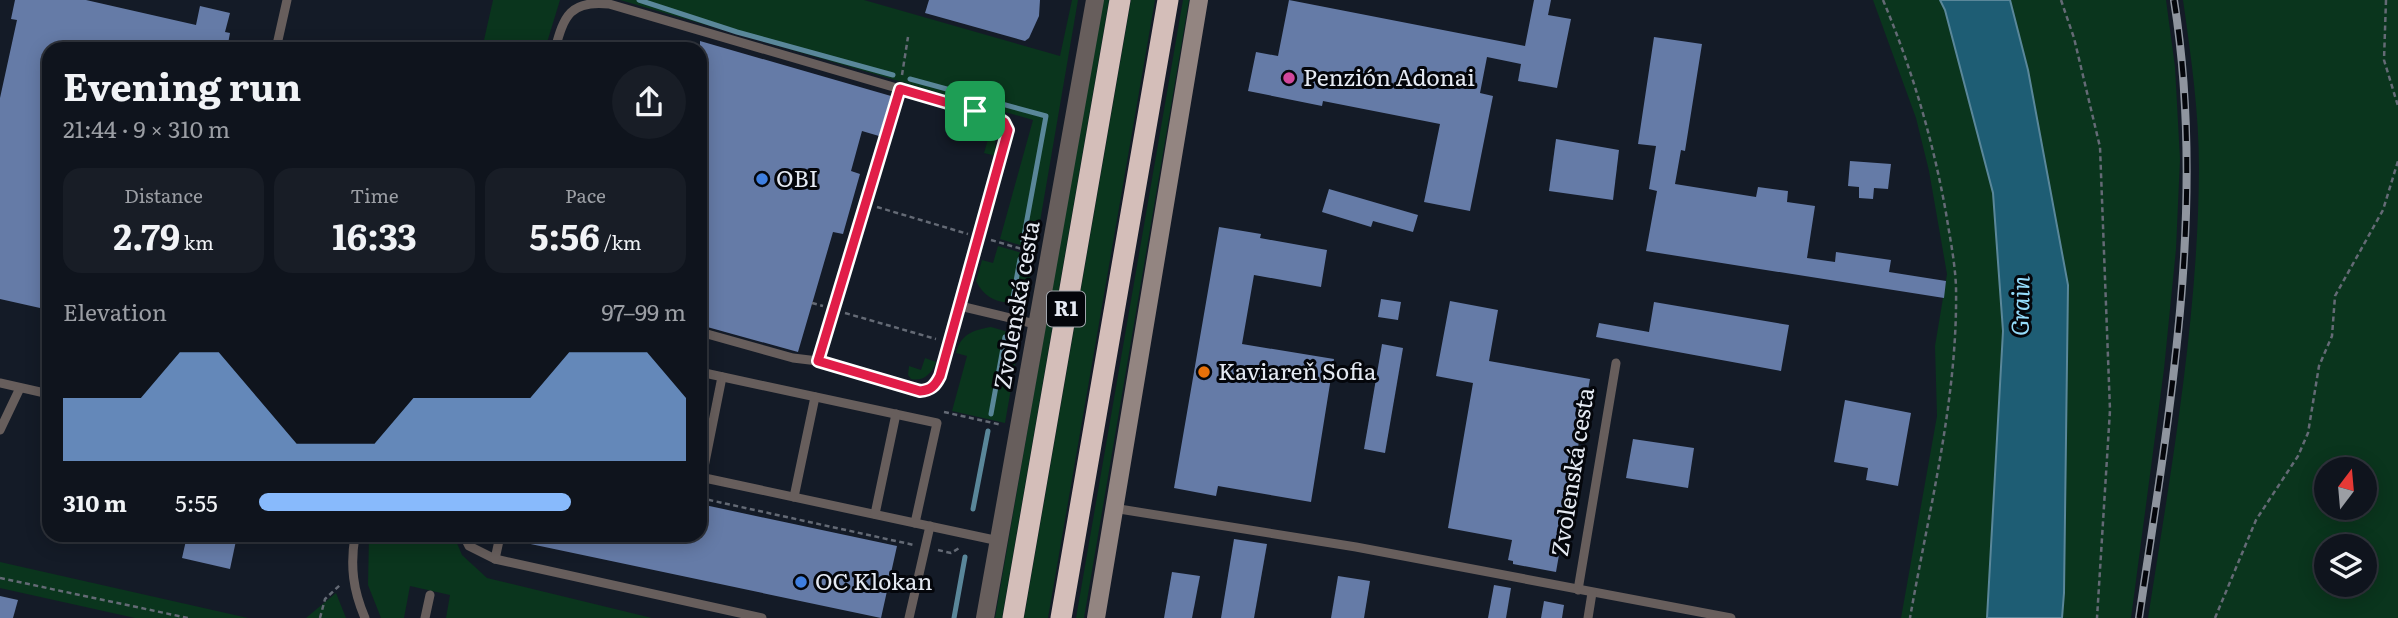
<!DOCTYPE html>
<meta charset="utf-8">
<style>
body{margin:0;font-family:Literata,serif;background:#181d26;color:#f1f3f6;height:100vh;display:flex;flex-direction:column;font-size:26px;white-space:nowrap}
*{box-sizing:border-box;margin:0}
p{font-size:23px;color:#9b9ea4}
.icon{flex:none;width:38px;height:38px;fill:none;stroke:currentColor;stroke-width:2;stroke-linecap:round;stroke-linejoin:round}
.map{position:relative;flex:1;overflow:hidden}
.details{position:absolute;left:42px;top:42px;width:665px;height:500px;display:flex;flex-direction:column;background:#0f141d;border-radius:21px;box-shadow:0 4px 18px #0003,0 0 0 2px #2f333b}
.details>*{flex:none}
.needle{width:46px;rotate:16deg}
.tools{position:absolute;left:2314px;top:457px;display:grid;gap:14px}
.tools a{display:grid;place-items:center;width:63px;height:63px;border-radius:50%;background:#0f141d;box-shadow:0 4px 18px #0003,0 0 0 2px #2f333b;font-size:35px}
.pin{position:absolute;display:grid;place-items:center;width:60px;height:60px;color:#fff;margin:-30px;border-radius:14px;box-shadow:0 4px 10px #0006}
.round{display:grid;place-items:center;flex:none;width:74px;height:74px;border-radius:37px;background:#181d26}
.headline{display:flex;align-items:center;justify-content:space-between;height:119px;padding:0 21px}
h1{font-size:38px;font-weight:700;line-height:52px}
.stats{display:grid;grid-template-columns:repeat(3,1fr);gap:10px;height:119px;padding:7px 21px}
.stats div{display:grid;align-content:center;border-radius:18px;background:#181d26;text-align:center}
.stats b{font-size:35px;font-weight:700}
.stats small{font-size:19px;font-weight:400}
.stats p{font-size:19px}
.chart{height:196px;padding:14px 21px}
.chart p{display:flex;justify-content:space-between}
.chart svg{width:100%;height:126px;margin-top:7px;fill:#88bafc;opacity:.7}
ul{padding:0 21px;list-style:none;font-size:23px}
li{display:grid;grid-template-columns:112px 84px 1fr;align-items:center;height:52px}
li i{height:18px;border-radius:9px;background:#88bafc}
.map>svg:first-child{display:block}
.green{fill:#0a351d;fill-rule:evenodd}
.water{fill:#1e5d74;stroke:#5a879a;stroke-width:2}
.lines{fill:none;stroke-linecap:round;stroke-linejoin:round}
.stream{stroke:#5a879a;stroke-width:5}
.building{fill:#657ba7}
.path{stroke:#646a75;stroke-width:2.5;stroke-dasharray:5 3.5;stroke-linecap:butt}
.service{stroke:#675e5c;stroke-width:9}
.minor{stroke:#675e5c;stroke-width:18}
.secondary{stroke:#938581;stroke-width:18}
.motorway{stroke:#d4beb9;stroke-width:21}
.rail-casing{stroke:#8f959f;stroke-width:8}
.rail{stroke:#04060b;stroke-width:5;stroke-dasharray:16;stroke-linecap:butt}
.route-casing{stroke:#fff;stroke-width:14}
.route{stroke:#e11d48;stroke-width:9}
.hotel-dot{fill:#d1479c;stroke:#04060b;stroke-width:2.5}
.shop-dot{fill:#3f7fe0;stroke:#04060b;stroke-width:2.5}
.food-dot{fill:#e8710a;stroke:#04060b;stroke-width:2.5}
.labels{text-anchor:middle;stroke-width:6;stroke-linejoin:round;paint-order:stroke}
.shield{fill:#04060b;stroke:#a2a6ad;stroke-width:2}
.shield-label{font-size:21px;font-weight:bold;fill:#e5eaf3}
.poi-label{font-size:23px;fill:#e5eaf3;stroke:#04060b;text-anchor:start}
.street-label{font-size:23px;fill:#e5eaf3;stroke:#04060b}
.water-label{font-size:24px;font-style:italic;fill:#96ddfc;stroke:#04060b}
</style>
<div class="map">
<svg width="2398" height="618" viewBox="0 0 2398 618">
<rect width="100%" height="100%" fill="#141b27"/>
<g class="green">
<path d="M 493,0 L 560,0 L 545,49 L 482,49 Z"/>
<path d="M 620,0 L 864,0 L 1060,56 L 1072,0 L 1078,0 L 1036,245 L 1030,248 L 1000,239 L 1033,120 Z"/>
<path d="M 1102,0 L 1109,0 L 1002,618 L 995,618 Z"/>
<path d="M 1131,0 L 1155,0 L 1048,618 L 1024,618 Z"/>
<path d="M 1183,0 L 1189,0 L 1084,618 L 1076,618 Z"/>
<path d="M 1873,0 L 1940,0 L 1945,10 L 1993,193 L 2003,331 L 1987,618 L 1901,618 L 1937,416 L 1935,346 L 1947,274 L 1929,171 L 1916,118 Z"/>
<path d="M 2010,0 L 2166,0 L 2175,67 L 2180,159 L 2176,249 L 2164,369 L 2131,618 L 2062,618 L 2064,593 L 2068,285 L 2028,70 Z"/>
<path d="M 2183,0 L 2398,0 L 2398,618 L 2148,618 C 2171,470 2198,320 2199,169 C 2199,113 2191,56 2183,0 ZM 2326,469 L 2364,469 L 2364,508 L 2326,508 ZM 2326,546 L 2364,546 L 2364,584 L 2326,584 Z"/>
<path d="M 980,126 L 986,126 L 995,140 L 996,156 L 984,153 L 989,136 L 976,132 Z"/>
<path d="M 998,246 L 1029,255 L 1033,258 L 1027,297 C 1008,308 986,302 976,281 L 982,260 L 993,263 Z"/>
<path d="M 991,327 L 1005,331 L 1016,340 L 1017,354 L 1005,423 L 952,411 L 967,356 L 956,353 C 961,334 973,330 991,327 Z"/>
<path d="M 925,358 L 936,362 C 932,373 924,382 911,379 L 908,375 L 909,366 L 921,370 Z"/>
<path d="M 369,536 L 454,536 L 462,555 L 487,578 L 652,618 L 446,618 L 450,595 L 410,586 L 404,618 L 381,618 L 368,585 Z"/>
<path d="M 0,562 L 248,618 L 135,618 L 0,588 Z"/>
<path d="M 336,593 L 346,618 L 306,618 Z"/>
</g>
<path class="water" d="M 1940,0 L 2010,0 L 2028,70 L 2068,285 L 2064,593 L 2062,618 L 1987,618 L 2003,331 L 1993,193 L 1945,10 Z"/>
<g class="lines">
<g class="stream">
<path d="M 639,0 L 737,32 L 893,75"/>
<path d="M 910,79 L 1046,116 L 1023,241"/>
<path d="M 1013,298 L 1020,259"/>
<path d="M 991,414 L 1005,337"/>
<path d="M 973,509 L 988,431"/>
<path d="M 954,618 L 965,557"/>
</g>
</g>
<g class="building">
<path d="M 15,0 L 86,0 L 196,25 L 200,6 L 230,13 L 225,32 L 230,33 L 227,49 L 49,49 L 49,310 L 0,299 L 0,98 L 17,20 L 11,19 Z"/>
<path d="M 929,0 L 1040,0 L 1039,16 L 1029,38 L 1025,41 L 925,13 Z"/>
<path d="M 1289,0 L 1525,46 L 1534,0 L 1551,0 L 1548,15 L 1571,19 L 1557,88 L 1518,81 L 1521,64 L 1487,57 L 1480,93 L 1493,96 L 1470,211 L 1424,202 L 1440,124 L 1323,101 L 1322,106 L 1248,91 L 1256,52 L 1278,56 Z"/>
<path d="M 1654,37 L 1702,44 L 1685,151 L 1681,150 L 1675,184 L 1756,197 L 1758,187 L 1788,191 L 1787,202 L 1815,206 L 1807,258 L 1835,262 L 1836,252 L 1891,260 L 1889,272 L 1946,281 L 1944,298 L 1646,251 L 1657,191 L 1649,189 L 1656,146 L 1638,144 Z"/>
<path d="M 700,41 L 891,96 L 879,136 L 862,131 L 851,171 L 860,174 L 843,234 L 833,232 L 798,352 L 700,325 Z"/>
<path d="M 1556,139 L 1619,150 L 1613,200 L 1549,191 Z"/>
<path d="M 1850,161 L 1891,164 L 1888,189 L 1874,188 L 1873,199 L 1859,198 L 1859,187 L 1848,186 Z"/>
<path d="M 1329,189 L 1418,215 L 1413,232 L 1373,221 L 1371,227 L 1322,212 Z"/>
<path d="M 1219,227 L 1261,234 L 1260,238 L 1327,250 L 1321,287 L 1254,275 L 1242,344 L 1334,359 L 1311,502 L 1218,486 L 1216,496 L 1174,488 Z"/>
<path d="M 1381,299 L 1401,302 L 1398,320 L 1378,317 Z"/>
<path d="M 1450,301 L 1498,310 L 1489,361 L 1590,379 L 1556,572 L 1513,564 L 1513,561 L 1508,560 L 1512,540 L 1448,528 L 1473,383 L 1436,376 Z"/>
<path d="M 1654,302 L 1789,325 L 1781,371 L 1596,337 L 1599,323 L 1649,332 Z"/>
<path d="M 1382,344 L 1403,348 L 1385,453 L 1364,449 Z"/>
<path d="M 1845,400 L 1911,413 L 1898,486 L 1866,480 L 1868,468 L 1834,462 Z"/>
<path d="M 1633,439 L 1694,448 L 1688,488 L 1626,478 Z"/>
<path d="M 700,504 L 897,546 L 881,618 L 521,542 L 522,536 L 700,536 Z"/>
<path d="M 187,536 L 237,536 L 230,569 L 182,558 Z"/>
<path d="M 1234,539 L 1267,544 L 1254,618 L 1221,618 Z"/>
<path d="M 1172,572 L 1200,576 L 1192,618 L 1164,618 Z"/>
<path d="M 1338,576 L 1370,581 L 1364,618 L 1331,618 Z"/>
<path d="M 1494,585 L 1511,588 L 1506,618 L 1488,618 Z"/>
<path d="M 0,596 L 18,600 L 13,618 L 0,618 Z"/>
<path d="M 1544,601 L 1564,605 L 1562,618 L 1541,618 Z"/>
</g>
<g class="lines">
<g class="path">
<path d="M 1883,0 C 1912,69 1933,140 1946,213 C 1950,238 1955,262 1956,287 C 1958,399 1929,509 1910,618"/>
<path d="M 2061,0 L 2074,38 L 2100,147 L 2110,410 L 2097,618"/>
<path d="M 2386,0 L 2384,60 L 2398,106"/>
<path d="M 902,75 L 908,37"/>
<path d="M 877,207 L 968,234"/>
<path d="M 991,240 L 1032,252"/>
<path d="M 812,303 L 823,306"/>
<path d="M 845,313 L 936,339"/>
<path d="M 944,412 L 1002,425"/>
<path d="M 700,498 L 914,545"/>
<path d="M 938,550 L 951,553 L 961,547"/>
<path d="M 0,578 L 188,618"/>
<path d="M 320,618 L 325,599 L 340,585"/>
<path d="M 2215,618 L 2256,520 L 2298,456 L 2308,433 L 2319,366 L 2332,336 L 2335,296 L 2383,210 L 2398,161"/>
</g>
<g class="service">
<path d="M 276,49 L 287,0"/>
<path d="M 555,49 C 564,16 570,0 609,4 L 996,117 L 1004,122 L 1008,130 L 940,376 C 935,386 931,390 920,391 L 818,361 L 793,358 L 700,332"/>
<path d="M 960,306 L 1039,325"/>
<path d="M 818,361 L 900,89"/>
<path d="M 700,372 L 937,423 L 915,523"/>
<path d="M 0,383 L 49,394"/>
<path d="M 0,430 L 20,388"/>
<path d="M 700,477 L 999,541"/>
<path d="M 702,477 L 722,377"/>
<path d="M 794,497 L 815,397"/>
<path d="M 1113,508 L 1356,547 L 1731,618"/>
<path d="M 875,514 L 896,414"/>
<path d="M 355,536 C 350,566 353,590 365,618"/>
<path d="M 464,536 L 469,546 L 495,559 L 762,618"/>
<path d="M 495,559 L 500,536"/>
<path d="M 1578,590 L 1616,363"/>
<path d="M 425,618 L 430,595"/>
<path d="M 909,618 L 930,526"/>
<path d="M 1588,618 L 1592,593"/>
</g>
<path class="minor" d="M 985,618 L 1095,0"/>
<path class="secondary" d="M 1096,618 L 1199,0"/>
<g class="motorway">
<path d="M 1013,618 L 1120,0"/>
<path d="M 1061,618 L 1168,0"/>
</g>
<defs>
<path id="rail" d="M 2139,618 C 2169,414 2207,206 2174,0"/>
</defs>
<use href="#rail" class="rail-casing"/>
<use href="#rail" class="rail"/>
</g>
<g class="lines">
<defs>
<path id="route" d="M 900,89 L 996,117 L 1004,122 L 1008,130 L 940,376 C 935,386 931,390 920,391 L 818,361 Z"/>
</defs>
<use href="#route" class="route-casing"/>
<use href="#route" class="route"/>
</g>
<circle class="hotel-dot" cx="1289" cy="78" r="7"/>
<g class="shop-dot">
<circle cx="762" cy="179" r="7"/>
<circle cx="801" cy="582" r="7"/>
</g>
<circle class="food-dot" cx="1204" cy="372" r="7"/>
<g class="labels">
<rect class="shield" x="1047" y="291.5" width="38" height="35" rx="5"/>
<g class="shield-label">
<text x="1066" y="316">R1</text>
</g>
<g class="poi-label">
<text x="1303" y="86">Penzión Adonai</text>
<text x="776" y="187">OBI</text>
<text x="1218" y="380">Kaviareň Sofia</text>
<text x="815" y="590">OC Klokan</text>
</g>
<g class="street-label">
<text transform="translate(1017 305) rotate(-80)" y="8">Zvolenská cesta</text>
<text transform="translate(1573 472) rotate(-81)" y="8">Zvolenská cesta</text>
</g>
<g class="water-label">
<text transform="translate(2021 306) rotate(-89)" y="8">Grain</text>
</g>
</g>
</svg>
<div class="tools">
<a><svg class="needle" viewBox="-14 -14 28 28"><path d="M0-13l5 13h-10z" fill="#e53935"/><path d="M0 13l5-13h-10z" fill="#9b9ea4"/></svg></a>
<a><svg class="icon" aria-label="layers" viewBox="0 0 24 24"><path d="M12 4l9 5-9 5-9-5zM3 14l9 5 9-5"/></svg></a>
</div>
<div class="pin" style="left:975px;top:111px;background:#1e9e55"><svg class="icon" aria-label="arrive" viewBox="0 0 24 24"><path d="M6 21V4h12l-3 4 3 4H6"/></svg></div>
<section class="details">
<div class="headline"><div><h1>Evening run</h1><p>21:44 · 9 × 310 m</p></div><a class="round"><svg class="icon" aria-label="share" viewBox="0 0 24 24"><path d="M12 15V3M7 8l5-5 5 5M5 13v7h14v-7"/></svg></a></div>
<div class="stats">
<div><p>Distance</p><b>2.79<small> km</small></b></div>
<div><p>Time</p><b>16:33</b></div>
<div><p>Pace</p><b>5:56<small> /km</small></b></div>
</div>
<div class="chart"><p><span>Elevation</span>97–99 m</p>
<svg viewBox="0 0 160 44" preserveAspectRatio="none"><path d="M0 44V22L10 22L20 22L30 6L40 6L50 22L60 38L70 38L80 38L90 22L100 22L110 22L120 22L130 6L140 6L150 6L160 22V44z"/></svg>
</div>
<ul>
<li><b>310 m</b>5:55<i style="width:73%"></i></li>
</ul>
</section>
</div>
